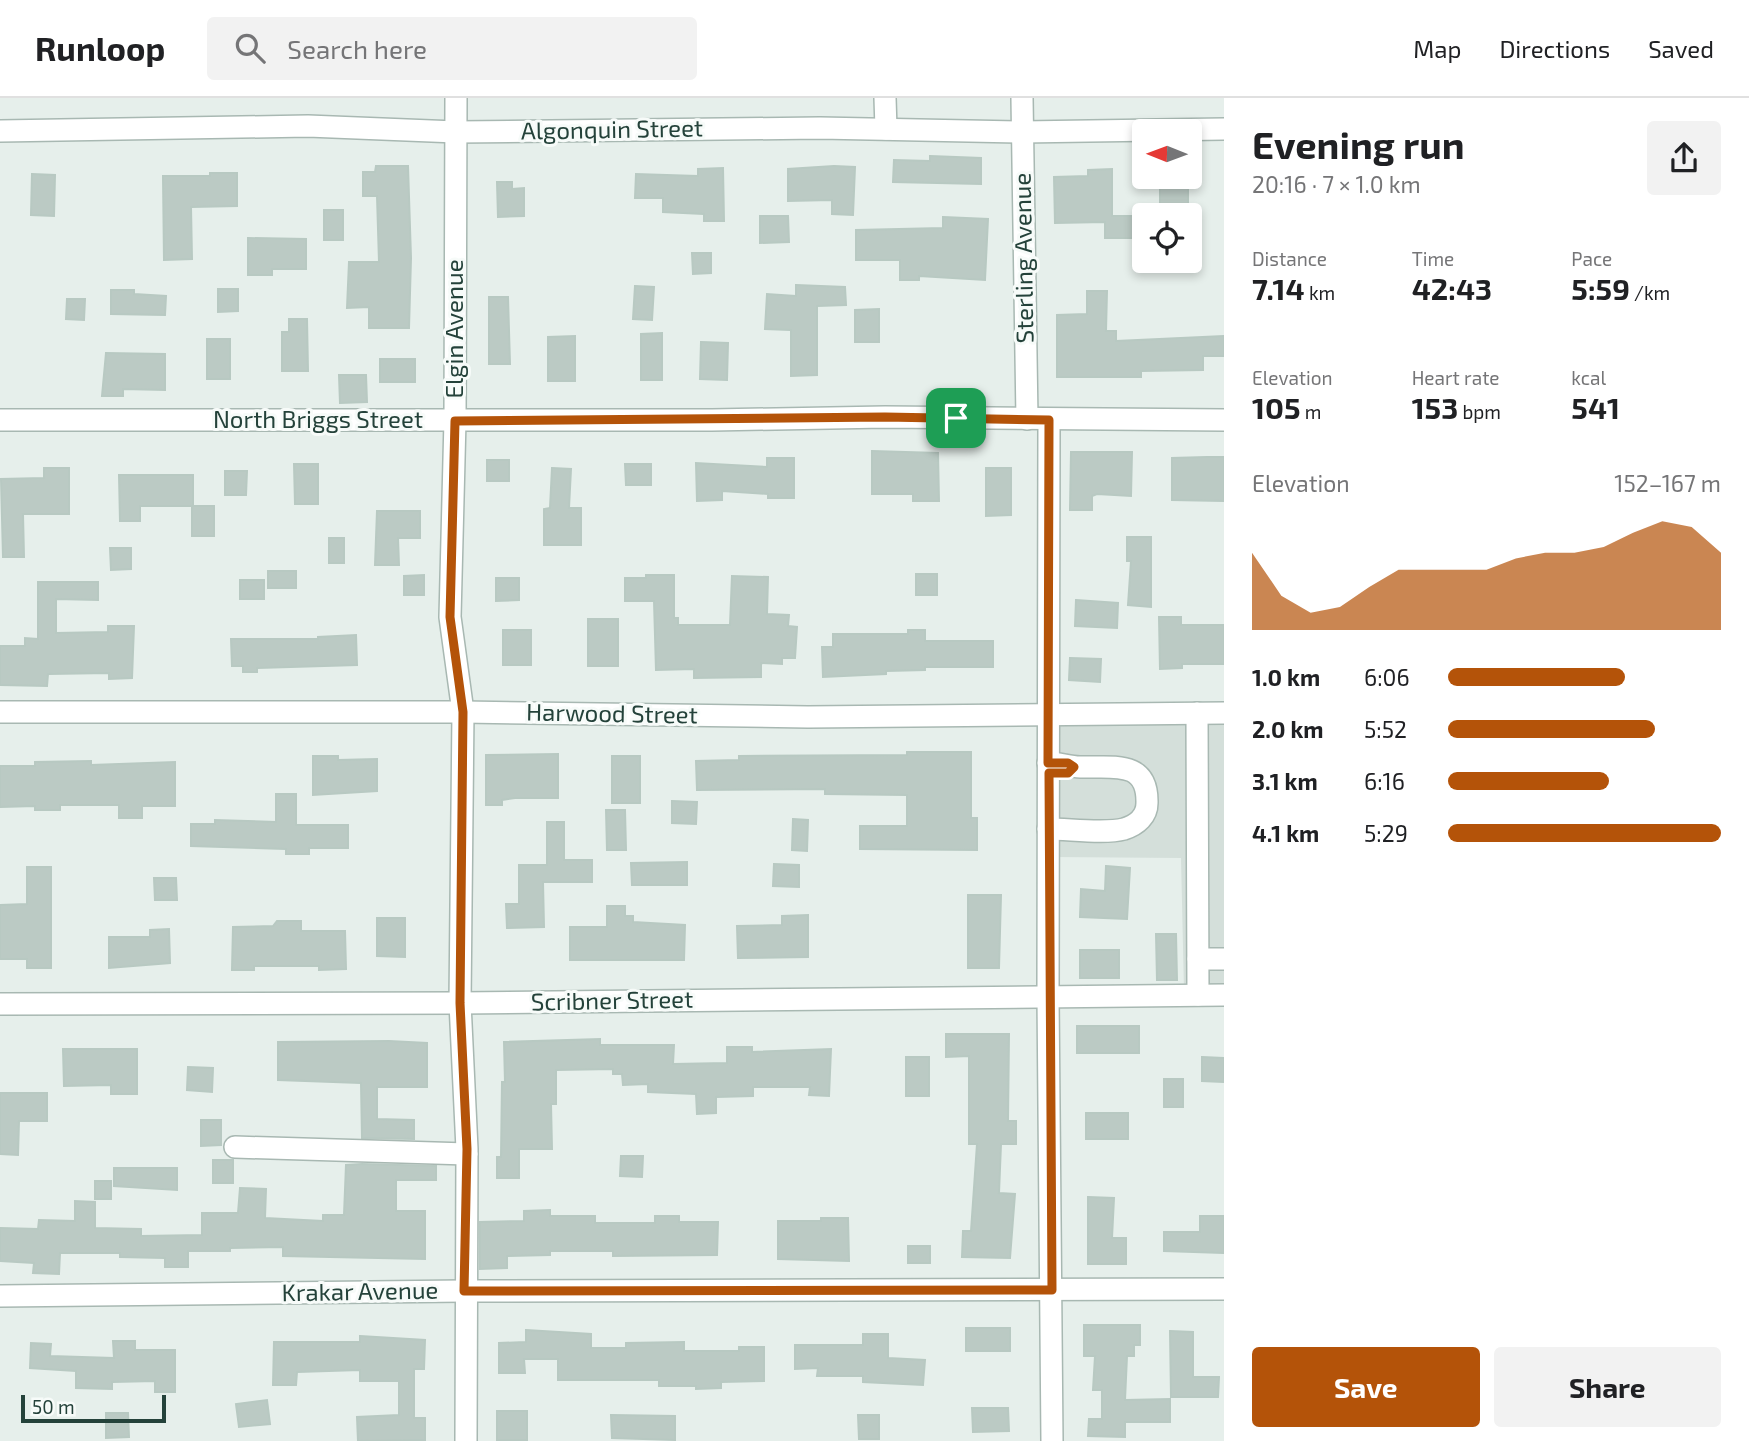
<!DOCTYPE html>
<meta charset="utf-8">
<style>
body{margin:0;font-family:"Exo 2",sans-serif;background:#f2f2f2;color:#202124;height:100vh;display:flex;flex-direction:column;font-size:26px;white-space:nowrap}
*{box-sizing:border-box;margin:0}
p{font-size:23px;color:#757577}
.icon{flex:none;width:38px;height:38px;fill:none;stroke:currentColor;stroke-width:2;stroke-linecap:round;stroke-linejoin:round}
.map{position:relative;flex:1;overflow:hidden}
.side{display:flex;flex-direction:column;background:#fff;width:525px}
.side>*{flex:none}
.needle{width:46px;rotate:271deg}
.controls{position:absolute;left:1132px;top:21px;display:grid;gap:14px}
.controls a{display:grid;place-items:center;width:70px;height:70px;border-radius:7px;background:#fff;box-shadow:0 4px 10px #0003;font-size:35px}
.scale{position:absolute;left:21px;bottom:18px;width:145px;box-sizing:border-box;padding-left:7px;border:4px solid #24423a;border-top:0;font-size:19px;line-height:24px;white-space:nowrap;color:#24423a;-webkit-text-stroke:5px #f7fbf9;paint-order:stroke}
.pin{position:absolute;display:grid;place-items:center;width:60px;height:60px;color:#fff;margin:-30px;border-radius:14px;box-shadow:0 4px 10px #0006}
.round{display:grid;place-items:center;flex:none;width:74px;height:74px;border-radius:7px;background:#f2f2f2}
.summary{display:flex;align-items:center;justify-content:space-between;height:119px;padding:0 28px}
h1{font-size:38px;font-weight:700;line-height:52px}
.figures{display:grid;grid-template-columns:repeat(3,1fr);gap:10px;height:119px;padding:7px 28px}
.figures div{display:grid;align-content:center}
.figures b{font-size:30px;font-weight:700}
.figures small{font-size:19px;font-weight:400}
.figures p{font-size:19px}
.chart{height:196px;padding:14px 28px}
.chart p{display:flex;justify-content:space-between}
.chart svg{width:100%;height:126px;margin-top:7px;fill:#b45309;opacity:.7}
.cta{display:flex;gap:14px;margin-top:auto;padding:14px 28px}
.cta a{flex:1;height:80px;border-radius:7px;background:#b45309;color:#fff;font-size:28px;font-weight:700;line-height:80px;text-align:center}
.cta a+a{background:#f2f2f2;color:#202124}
ul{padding:0 28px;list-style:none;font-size:23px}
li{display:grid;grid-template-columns:112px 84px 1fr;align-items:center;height:52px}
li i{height:18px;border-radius:9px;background:#b45309}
header{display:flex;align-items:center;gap:42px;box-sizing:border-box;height:98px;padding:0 35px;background:#fff;border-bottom:2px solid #e0e0e0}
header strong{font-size:33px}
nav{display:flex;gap:38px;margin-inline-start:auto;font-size:24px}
.search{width:490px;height:63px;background:#f2f2f2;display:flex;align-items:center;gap:18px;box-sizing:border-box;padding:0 24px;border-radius:7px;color:#757577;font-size:26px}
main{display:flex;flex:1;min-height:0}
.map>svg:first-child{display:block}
.built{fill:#d4dfda}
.building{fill:#bbcac4;stroke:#b8c9c2;stroke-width:2}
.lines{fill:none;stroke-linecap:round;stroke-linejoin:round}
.minor-casing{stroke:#a8b8b2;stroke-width:24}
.minor{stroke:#fff;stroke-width:21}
.route-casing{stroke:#fff;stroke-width:14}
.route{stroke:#b45309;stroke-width:9}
.labels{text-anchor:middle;stroke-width:6;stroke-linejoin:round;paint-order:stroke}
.street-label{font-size:24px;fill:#24423a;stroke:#f7fbf9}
</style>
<header>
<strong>Runloop</strong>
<div class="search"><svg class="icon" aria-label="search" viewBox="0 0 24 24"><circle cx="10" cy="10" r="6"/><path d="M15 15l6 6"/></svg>Search here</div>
<nav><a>Map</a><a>Directions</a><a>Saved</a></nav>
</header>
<main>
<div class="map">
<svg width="1224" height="1343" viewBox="0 0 1224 1343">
<rect width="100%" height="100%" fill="#e6efeb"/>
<path class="built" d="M 1224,618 L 1224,893 L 1184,893 L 1181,760 L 1052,759 L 1052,619 Z"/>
<g class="building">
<path d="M 930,58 L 981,60 L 981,86 L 893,84 L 894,62 L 930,63 Z"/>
<path d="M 376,68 L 408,68 L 411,160 L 409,230 L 369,230 L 369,209 L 347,210 L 349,164 L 379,164 L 377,98 L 363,98 L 363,74 L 375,74 Z"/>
<path d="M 834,68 L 855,69 L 853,117 L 832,116 L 832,102 L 788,103 L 788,71 Z"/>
<path d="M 723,70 L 724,123 L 704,123 L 704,116 L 663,114 L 663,100 L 635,100 L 636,76 L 698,78 L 698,71 Z"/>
<path d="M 1112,71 L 1112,118 L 1136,118 L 1136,140 L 1105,140 L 1105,124 L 1055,125 L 1054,79 L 1088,78 L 1088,72 Z"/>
<path d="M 210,75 L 237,75 L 237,108 L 191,109 L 192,161 L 164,162 L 163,78 L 210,78 Z"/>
<path d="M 32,76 L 55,77 L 54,118 L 31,117 Z"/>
<rect x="1160" y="79" width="28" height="38"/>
<path d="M 497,84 L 512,84 L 512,91 L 524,90 L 524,118 L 498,119 Z"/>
<rect x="324" y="112" width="19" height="30"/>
<path d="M 760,118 L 788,118 L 789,144 L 760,145 Z"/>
<path d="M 943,119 L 988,121 L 985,182 L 919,178 L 919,182 L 900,182 L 900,162 L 856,162 L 856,132 L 943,130 Z"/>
<path d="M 248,140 L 306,141 L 306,171 L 272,171 L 272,177 L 248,177 Z"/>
<path d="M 692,155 L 711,155 L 711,175 L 693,176 Z"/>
<path d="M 796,187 L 845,189 L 846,207 L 817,208 L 817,277 L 791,278 L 791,232 L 765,231 L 767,196 L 796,198 Z"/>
<path d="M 635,188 L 654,189 L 652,222 L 633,221 Z"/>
<path d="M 218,191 L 238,191 L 238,213 L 218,214 Z"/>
<path d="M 111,192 L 134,192 L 134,196 L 166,198 L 165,217 L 111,216 Z"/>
<path d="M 1087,193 L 1107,193 L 1106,233 L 1116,233 L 1116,243 L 1224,238 L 1224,258 L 1203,258 L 1203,272 L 1141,273 L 1141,279 L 1057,279 L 1057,217 L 1087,216 Z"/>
<path d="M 489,199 L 508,199 L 510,266 L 489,266 Z"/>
<path d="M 67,201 L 85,201 L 84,222 L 66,221 Z"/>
<path d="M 879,211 L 879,244 L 855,244 L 855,212 Z"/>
<path d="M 289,221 L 307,221 L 308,273 L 282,273 L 282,234 L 289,234 Z"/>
<path d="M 662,235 L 662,282 L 641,282 L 641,236 Z"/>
<path d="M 575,238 L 575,283 L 548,283 L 548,239 Z"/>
<rect x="207" y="241" width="23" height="40"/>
<path d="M 701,244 L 728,245 L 727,282 L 700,281 Z"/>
<path d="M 106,255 L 165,256 L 165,292 L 123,291 L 123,298 L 102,298 Z"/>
<rect x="380" y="261" width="35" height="23"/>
<path d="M 339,277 L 366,277 L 367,304 L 340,305 Z"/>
<path d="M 872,353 L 938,355 L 939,403 L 913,403 L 913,396 L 872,396 Z"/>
<path d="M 1071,354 L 1132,354 L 1131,398 L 1097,396 L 1092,398 L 1092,412 L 1070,412 Z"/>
<path d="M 1207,359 L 1224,359 L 1224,403 L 1172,402 L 1172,360 Z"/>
<path d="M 767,360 L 794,360 L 794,400 L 768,400 L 768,396 L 722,393 L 722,402 L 697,403 L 696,365 L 767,369 Z"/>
<rect x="487" y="362" width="22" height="21"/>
<path d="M 294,366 L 318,366 L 318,406 L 295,406 Z"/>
<path d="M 625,366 L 651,366 L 651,387 L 626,387 Z"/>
<path d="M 44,370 L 69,370 L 69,416 L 23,416 L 24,459 L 3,459 L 1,381 L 44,380 Z"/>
<path d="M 552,370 L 571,371 L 569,410 L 581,410 L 581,447 L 544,447 L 544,411 L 550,410 Z"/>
<path d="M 986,370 L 1011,370 L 1011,417 L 986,418 Z"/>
<path d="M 225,373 L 247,373 L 246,397 L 225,397 Z"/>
<path d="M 119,377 L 193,377 L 193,408 L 140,408 L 140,423 L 120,423 Z"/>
<rect x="192" y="408" width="22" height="30"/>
<path d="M 377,413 L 420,413 L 420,440 L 398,440 L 399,467 L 375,467 Z"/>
<path d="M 1127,439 L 1151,439 L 1151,509 L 1128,507 L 1131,463 L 1127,463 Z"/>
<rect x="329" y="440" width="15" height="25"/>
<path d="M 110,450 L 131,450 L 131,471 L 111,472 Z"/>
<rect x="268" y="473" width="28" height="17"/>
<rect x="916" y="476" width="21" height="21"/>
<path d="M 424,477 L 424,497 L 404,497 L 404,478 Z"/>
<path d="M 646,477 L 674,477 L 674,520 L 678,520 L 678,527 L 730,527 L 732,478 L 768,479 L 767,516 L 789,517 L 788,528 L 797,529 L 795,560 L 782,560 L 782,566 L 761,565 L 761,579 L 694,580 L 694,571 L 656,572 L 654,503 L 625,503 L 625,480 L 646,480 Z"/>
<path d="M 496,480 L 519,480 L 519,502 L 496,503 Z"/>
<rect x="240" y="482" width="24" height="19"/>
<path d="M 38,484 L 98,484 L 98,502 L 56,501 L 56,535 L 108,534 L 108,528 L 134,528 L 132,580 L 109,581 L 109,575 L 48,576 L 47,588 L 0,587 L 0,548 L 25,548 L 25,540 L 38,541 Z"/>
<path d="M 1076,502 L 1118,505 L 1117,530 L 1075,528 Z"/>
<path d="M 1159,519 L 1181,519 L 1181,527 L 1224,527 L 1224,566 L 1182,566 L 1182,570 L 1160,571 Z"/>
<rect x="588" y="521" width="30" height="47"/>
<rect x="503" y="532" width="28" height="35"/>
<path d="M 908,532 L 925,532 L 925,543 L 993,543 L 993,569 L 925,569 L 925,572 L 886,573 L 886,576 L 823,579 L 822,549 L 833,549 L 833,536 L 908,536 Z"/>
<path d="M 356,537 L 357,567 L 257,570 L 257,574 L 243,574 L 243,568 L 232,568 L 231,541 L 318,541 L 318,539 Z"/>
<path d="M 1070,560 L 1101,561 L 1100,584 L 1069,582 Z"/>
<path d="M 907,654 L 971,654 L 971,720 L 977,720 L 977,752 L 860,751 L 860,728 L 907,728 L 907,697 L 825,696 L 825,691 L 697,692 L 696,663 L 739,662 L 739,658 L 907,657 Z"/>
<path d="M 558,656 L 558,700 L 515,700 L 502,702 L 502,707 L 486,707 L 486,657 Z"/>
<path d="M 313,658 L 338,658 L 338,662 L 377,661 L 377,693 L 313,697 Z"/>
<rect x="612" y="658" width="28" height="47"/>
<path d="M 91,663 L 91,667 L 175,664 L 175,708 L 142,708 L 142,720 L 119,720 L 119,707 L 60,707 L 60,712 L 35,712 L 35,708 L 0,709 L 0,668 L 35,668 L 35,664 Z"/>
<path d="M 276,696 L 296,696 L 296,727 L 348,727 L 348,750 L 309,750 L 309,756 L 286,756 L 286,751 L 191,748 L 191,726 L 215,726 L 215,722 L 276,724 Z"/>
<path d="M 672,703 L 697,704 L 696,726 L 672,725 Z"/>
<path d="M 606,712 L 625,712 L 626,752 L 607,752 Z"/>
<path d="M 793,721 L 808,722 L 807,753 L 792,752 Z"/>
<path d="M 547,724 L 564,724 L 564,762 L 592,762 L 592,784 L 543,784 L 544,829 L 507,830 L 506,806 L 519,806 L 519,767 L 547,767 Z"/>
<path d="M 687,764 L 687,787 L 632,787 L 631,765 Z"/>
<path d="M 774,766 L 799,767 L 799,789 L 773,788 Z"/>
<path d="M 1106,768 L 1130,770 L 1127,821 L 1080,819 L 1081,791 L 1105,793 Z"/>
<path d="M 27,769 L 51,769 L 51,870 L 27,870 L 27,861 L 0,861 L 0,807 L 27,806 Z"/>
<path d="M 154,780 L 176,780 L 177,802 L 155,802 Z"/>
<path d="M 968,797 L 1001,797 L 999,870 L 968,870 Z"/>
<path d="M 607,808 L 625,808 L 625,818 L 633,818 L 633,824 L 685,827 L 684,862 L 570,862 L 570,829 L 607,829 Z"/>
<path d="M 808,817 L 808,859 L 738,860 L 737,828 L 782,827 L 782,818 Z"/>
<path d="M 377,820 L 405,820 L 405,859 L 377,858 Z"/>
<path d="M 277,823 L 301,823 L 301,833 L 345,833 L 346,871 L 319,872 L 319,868 L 254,868 L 254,872 L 232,872 L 233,829 L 273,828 Z"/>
<path d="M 169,831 L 170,865 L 109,870 L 109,839 L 150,839 L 150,832 Z"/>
<path d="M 1156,836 L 1176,836 L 1177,882 L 1157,882 Z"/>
<rect x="1080" y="852" width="39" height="28"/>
<rect x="1077" y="928" width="62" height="27"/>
<path d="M 946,936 L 1009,936 L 1008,1023 L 1016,1023 L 1016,1046 L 1001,1046 L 999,1095 L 1015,1096 L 1010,1160 L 962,1159 L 963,1133 L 971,1133 L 977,1046 L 969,1046 L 969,958 L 946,959 Z"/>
<path d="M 600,941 L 600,947 L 674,947 L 673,966 L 727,965 L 727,949 L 752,949 L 752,954 L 831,951 L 829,998 L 809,997 L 810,989 L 753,989 L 753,998 L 716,999 L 716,1015 L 697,1016 L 696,996 L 648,994 L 648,986 L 623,987 L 622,976 L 613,976 L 613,971 L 556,972 L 556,1006 L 551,1006 L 552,1051 L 519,1051 L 519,1080 L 497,1080 L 497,1059 L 501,1059 L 502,984 L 505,984 L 504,944 Z"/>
<path d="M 389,943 L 427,945 L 427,989 L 377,989 L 377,1021 L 414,1022 L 414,1041 L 362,1040 L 361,985 L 278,982 L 278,944 Z"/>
<path d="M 63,951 L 137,951 L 137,996 L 111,996 L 111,987 L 64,988 Z"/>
<rect x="906" y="959" width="23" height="39"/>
<path d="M 1202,959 L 1224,960 L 1224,984 L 1202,983 Z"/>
<path d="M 188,969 L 213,970 L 212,994 L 187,992 Z"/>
<rect x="1164" y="981" width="19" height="28"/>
<path d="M 0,995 L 47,995 L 47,1023 L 19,1023 L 18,1057 L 0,1056 Z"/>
<rect x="1086" y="1015" width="42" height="26"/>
<path d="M 201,1022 L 221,1022 L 221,1047 L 201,1048 Z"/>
<path d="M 621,1058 L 643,1058 L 642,1079 L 620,1078 Z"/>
<rect x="213" y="1062" width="20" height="23"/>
<path d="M 362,1066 L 436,1068 L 436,1082 L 396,1082 L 396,1113 L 425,1113 L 425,1161 L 283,1158 L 283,1149 L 230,1150 L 230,1153 L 188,1153 L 188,1169 L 165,1169 L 165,1160 L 120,1159 L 120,1155 L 60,1155 L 59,1176 L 33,1175 L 34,1165 L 0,1163 L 0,1130 L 38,1131 L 39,1122 L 75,1123 L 75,1103 L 95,1104 L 95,1130 L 141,1131 L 141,1138 L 202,1137 L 202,1115 L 238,1115 L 240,1090 L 266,1091 L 265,1120 L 323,1123 L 323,1117 L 344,1117 L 346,1067 Z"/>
<path d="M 114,1070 L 177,1070 L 177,1092 L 114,1088 Z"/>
<rect x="95" y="1083" width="16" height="18"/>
<path d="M 1088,1099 L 1114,1100 L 1112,1140 L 1126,1140 L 1126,1166 L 1088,1166 Z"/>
<path d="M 550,1112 L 550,1118 L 595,1118 L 595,1125 L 655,1125 L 655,1118 L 679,1118 L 679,1124 L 718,1124 L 717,1157 L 613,1158 L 613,1153 L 550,1153 L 550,1157 L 507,1158 L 507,1170 L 480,1171 L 480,1124 L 524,1123 L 524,1113 Z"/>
<path d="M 1200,1118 L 1224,1118 L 1224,1155 L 1164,1153 L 1164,1134 L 1200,1134 Z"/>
<path d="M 821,1120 L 848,1120 L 849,1163 L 778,1161 L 778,1123 L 821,1123 Z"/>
<rect x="908" y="1148" width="22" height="17"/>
<path d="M 1084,1227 L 1140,1227 L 1140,1247 L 1134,1247 L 1134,1258 L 1127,1258 L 1125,1302 L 1170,1301 L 1170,1324 L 1125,1324 L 1125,1339 L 1088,1338 L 1089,1321 L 1102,1321 L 1102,1292 L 1093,1292 L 1095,1258 L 1084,1258 Z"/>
<rect x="966" y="1230" width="44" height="23"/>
<path d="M 526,1232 L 591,1236 L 591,1250 L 626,1250 L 626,1245 L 684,1244 L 684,1253 L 739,1253 L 739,1249 L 764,1249 L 764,1283 L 721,1284 L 721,1290 L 696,1291 L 696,1288 L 659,1288 L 659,1282 L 558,1282 L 558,1261 L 524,1261 L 525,1275 L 499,1275 L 499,1245 L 526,1244 Z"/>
<path d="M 1170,1233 L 1193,1234 L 1193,1279 L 1219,1279 L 1218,1299 L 1171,1299 Z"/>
<path d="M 863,1236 L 888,1236 L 888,1260 L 925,1262 L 923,1287 L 863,1284 L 863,1278 L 817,1278 L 818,1270 L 795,1271 L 795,1247 L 863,1247 Z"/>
<path d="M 360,1238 L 425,1242 L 424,1271 L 414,1271 L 414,1320 L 425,1320 L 425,1342 L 358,1343 L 357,1319 L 399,1317 L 399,1283 L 360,1283 L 360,1272 L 297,1274 L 296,1287 L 273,1287 L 274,1244 L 360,1244 Z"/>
<path d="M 113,1243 L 135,1243 L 135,1252 L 175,1252 L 175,1294 L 155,1294 L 155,1283 L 112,1284 L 112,1291 L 76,1290 L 76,1273 L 30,1270 L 31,1245 L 51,1246 L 50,1258 L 114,1260 Z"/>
<path d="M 267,1302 L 270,1326 L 239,1329 L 236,1306 Z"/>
<path d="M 972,1310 L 1008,1310 L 1009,1333 L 973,1334 Z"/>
<rect x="497" y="1313" width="30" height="29"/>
<path d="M 106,1315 L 128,1315 L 129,1339 L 106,1340 Z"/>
<path d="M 611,1317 L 675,1318 L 675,1342 L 612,1340 Z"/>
<path d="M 858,1317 L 879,1317 L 879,1341 L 859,1341 Z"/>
</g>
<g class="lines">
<defs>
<g id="minor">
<path d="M 456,0 L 455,322 L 450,519 L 463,614 L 460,905 L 467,1051 L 466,1343"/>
<path d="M 885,0 L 886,31"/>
<path d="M 1022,0 L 1027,321"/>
<path d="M 0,33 L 308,28 L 456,34 L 820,30 L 1022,34 L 1224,31"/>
<path d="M 0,322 L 712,322 L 885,319 L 1224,322"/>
<path d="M 1049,322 L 1048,898 L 1052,1343"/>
<path d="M 0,614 L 463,614 L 808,619 L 1224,615"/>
<path d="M 1197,615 L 1198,897"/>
<path d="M 1048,731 C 1069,731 1105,736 1124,731 C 1137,727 1147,718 1147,705 C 1148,661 1112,670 1080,669 C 1069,669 1060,665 1048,665"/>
<path d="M 1198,861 L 1224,861"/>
<path d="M 0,906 L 460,905 L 1224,897"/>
<path d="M 235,1049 L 467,1056"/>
<path d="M 0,1198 L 464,1193 L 1224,1191"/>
</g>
</defs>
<use href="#minor" class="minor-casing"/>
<use href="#minor" class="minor"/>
</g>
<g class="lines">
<defs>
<path id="route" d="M 885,319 L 1049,322 L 1048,665 L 1068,665 L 1074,669 L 1068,675 L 1049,675 L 1052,1192 L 464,1193 L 467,1051 L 460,905 L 463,614 L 450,519 L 455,323 Z"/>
</defs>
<use href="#route" class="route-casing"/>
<use href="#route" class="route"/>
</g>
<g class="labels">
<g class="street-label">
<text transform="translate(612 32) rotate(-1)" y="8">Algonquin Street</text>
<text transform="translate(1024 160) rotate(-91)" y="8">Sterling Avenue</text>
<text transform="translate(455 231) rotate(-90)" y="8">Elgin Avenue</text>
<text x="318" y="330">North Briggs Street</text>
<text transform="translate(612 616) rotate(1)" y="8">Harwood Street</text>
<text transform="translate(612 903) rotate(-1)" y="8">Scribner Street</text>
<text transform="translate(360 1194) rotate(-1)" y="8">Krakar Avenue</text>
</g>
</g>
</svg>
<div class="controls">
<a><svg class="needle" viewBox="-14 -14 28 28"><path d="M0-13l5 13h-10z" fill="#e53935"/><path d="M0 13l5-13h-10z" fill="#757577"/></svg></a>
<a><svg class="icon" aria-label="locate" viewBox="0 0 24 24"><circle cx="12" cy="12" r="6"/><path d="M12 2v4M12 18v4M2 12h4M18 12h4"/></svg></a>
</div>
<div class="scale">50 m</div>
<div class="pin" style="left:956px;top:320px;background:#1e9e55"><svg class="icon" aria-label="arrive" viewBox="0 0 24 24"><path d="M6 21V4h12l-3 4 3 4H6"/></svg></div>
</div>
<section class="side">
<div class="summary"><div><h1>Evening run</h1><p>20:16 · 7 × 1.0 km</p></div><a class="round"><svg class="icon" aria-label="share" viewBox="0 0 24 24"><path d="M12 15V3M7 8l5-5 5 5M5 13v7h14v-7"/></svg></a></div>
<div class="figures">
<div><p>Distance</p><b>7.14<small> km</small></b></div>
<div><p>Time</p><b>42:43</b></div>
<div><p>Pace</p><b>5:59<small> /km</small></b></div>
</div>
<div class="figures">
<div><p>Elevation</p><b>105<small> m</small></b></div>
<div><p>Heart rate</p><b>153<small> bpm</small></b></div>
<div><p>kcal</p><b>541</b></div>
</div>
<div class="chart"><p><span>Elevation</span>152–167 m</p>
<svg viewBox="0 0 160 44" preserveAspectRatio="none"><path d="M0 44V17L10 32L20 38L30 36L40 29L50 23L60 23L70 23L80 23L90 19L100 17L110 17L120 15L130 10L140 6L150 8L160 17V44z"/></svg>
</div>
<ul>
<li><b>1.0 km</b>6:06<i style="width:65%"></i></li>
<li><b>2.0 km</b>5:52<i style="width:76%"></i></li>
<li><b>3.1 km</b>6:16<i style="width:59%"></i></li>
<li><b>4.1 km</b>5:29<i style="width:100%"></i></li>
</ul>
<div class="cta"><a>Save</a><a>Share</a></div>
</section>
</main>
